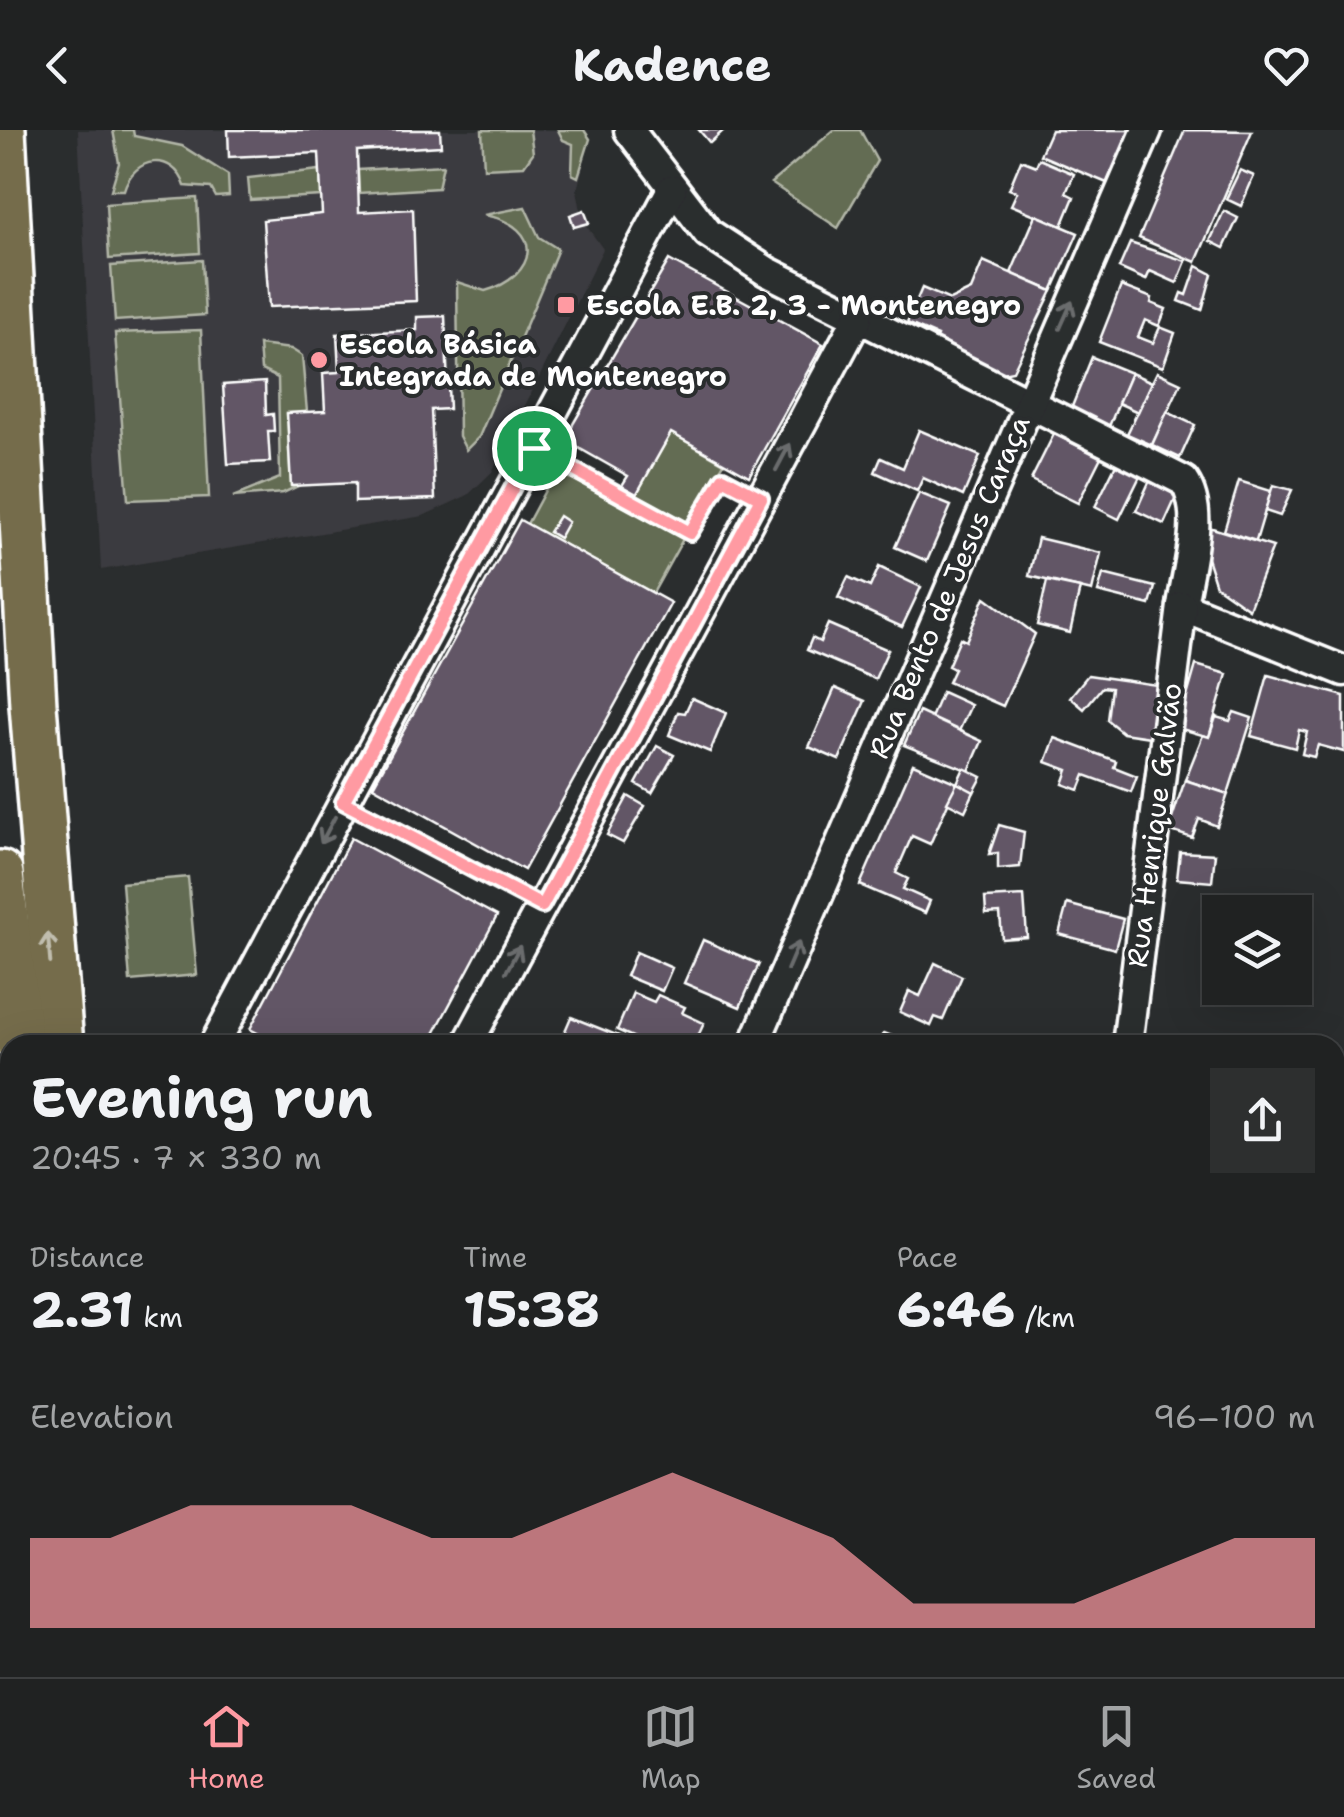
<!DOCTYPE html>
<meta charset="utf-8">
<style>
body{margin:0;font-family:"Shantell Sans",sans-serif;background:#2d2f2f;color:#f1f3f6;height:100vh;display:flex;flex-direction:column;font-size:38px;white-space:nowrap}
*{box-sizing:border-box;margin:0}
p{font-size:32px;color:#a2a4a5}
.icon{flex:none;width:55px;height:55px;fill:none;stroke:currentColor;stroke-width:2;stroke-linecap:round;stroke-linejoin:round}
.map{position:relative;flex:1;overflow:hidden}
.sheet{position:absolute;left:0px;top:905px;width:1345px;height:642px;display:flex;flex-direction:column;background:#202222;border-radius:30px 30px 0 0;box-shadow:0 10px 40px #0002,0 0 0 2px #3d3f40}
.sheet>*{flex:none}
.buttons{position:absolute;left:1202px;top:765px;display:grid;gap:20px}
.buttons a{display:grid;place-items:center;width:110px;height:110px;border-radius:0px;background:#202222;box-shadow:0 10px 40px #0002,0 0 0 2px #3d3f40;font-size:50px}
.pin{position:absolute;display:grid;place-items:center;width:85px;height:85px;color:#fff;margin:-42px;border:5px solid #fff;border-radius:50%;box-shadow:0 2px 10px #0007}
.round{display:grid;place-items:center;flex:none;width:105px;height:105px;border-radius:0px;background:#2d2f2f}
.head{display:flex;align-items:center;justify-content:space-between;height:170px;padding:0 30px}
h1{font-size:55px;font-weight:700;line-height:75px}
.stats{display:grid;grid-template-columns:repeat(3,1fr);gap:15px;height:170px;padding:10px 30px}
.stats div{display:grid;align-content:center}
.stats b{font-size:50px;font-weight:700}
.stats small{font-size:28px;font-weight:400}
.stats p{font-size:28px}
.chart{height:280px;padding:20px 30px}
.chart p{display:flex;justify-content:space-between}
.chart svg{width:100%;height:180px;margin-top:10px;fill:#ff9aa2;opacity:.7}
header{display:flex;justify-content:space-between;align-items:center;height:130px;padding:0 30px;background:#202222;font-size:45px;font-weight:700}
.tabs{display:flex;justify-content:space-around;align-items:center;height:140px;border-top:2px solid #3d3f40;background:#202222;font-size:28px;color:#a2a4a5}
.tabs a{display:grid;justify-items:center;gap:5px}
.tabs .selected{color:#ff9aa2}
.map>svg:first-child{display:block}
.built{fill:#3b3a3f}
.green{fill:#646c52;stroke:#b2b6a8;stroke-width:2.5}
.building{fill:#625766;stroke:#fff;stroke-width:2.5}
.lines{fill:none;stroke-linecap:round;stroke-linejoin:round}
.minor-casing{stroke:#fff;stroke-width:35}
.primary-casing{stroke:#fff;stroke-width:52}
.path{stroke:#fff;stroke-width:5;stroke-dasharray:10 8;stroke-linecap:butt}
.minor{stroke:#2a2d2e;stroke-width:28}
.primary{stroke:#746c4b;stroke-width:45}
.path-bridge{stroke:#fff;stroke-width:5;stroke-dasharray:10 8;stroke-linecap:butt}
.oneway{stroke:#6a6c6d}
.oneway2{stroke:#c0bdae}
.route-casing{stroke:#fff;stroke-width:20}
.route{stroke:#ff9aa2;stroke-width:12}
.poi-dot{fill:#ff9aa2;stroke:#2a2d2e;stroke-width:4}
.labels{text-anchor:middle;stroke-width:8;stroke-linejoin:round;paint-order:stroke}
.poi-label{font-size:28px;font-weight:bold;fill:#fff;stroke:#2a2d2e;text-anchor:start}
.street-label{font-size:28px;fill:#fff;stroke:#2a2d2e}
</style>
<header><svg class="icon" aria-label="back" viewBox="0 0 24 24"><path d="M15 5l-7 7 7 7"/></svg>Kadence<svg class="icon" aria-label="heart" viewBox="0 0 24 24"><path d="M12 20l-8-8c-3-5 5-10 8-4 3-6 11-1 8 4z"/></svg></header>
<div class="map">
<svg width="1344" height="1547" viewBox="0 0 1344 1547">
<rect width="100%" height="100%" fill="#2a2d2e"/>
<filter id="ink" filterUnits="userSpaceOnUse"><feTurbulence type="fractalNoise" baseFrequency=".01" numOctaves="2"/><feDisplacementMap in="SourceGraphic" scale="20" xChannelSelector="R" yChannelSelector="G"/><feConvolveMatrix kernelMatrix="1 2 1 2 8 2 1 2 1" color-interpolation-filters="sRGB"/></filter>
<g filter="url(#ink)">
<path class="built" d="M 78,0 L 584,0 L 590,9 L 577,60 L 583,91 L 603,119 L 492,342 L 468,365 L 423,386 L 101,440 Z"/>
<g class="green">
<path d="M 113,0 L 133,0 L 134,6 L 182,16 L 228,45 L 229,66 L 216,67 L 211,58 L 185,56 C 173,21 134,26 124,60 L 111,60 L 119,33 Z"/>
<path d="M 482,0 L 530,0 L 533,23 L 524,36 L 484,38 Z"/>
<path d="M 558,0 L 584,0 L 590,9 L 578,47 L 572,44 L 573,14 L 563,10 Z"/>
<path d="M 834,0 L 860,0 L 877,31 L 838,98 L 771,53 Z"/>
<path d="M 443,35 L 438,58 L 359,63 L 358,40 Z"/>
<path d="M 320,40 L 321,66 L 250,70 L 248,48 Z"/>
<path d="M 197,68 L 200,123 L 109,129 L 106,74 Z"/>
<path d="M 525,77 L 539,107 L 558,119 L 479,307 L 466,320 L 459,306 L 457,152 L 485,161 C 537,147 547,96 484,85 Z"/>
<path d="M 202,130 L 205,185 L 115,191 L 111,136 Z"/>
<path d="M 201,200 L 209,367 L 128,370 L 115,203 Z"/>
<path d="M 259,215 L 291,219 L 302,226 L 307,282 L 287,284 L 291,355 L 300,355 L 283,363 L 233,367 L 280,348 L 278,248 L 261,240 Z"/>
<path d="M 671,303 L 724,333 L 689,394 L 636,365 Z"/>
<path d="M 556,340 L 683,409 L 653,463 L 527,394 Z"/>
<path d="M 188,747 L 197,845 L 130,851 L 122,753 Z"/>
</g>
<g class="building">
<path d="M 228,0 L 440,0 L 441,16 L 357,21 L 359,82 L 413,79 L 416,171 L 269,177 L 263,90 L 322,84 L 319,23 L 229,27 Z"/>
<path d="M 699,0 L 724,0 L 710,13 Z"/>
<path d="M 1051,0 L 1130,0 L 1107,53 L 1040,25 Z"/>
<path d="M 1185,0 L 1252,1 L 1196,132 L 1139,108 Z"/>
<path d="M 1039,29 L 1074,44 L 1066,63 L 1074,67 L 1062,96 L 1011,75 L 1017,62 L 1009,59 L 1021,30 L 1036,36 Z"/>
<path d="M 1240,40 L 1254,46 L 1241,76 L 1226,69 Z"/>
<path d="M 584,80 L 589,93 L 574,97 L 570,85 Z"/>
<path d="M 1224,81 L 1238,88 L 1224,118 L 1210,111 Z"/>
<path d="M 1036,85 L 1078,103 L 1052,161 L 1011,143 Z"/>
<path d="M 1130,113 L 1186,131 L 1177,153 L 1150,141 L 1146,150 L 1119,138 Z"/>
<path d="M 669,130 L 823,214 L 749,346 L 671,303 L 636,365 L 621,357 L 628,346 L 568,312 L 573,294 Z"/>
<path d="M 983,131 L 1052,161 L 1013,241 L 1002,243 L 934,213 L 937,206 L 907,193 L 922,158 L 950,170 L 971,160 Z"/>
<path d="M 1197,136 L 1212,144 L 1202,180 L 1179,171 L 1182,163 L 1187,165 Z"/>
<path d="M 1121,156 L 1152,168 L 1151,173 L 1166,179 L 1159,196 L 1145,190 L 1138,207 L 1153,213 L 1160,197 L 1175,203 L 1163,237 L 1099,212 Z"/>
<path d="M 445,186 L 449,279 L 431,280 L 435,369 L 355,372 L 355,353 L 291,356 L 287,283 L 325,281 L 323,243 L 339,242 L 337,204 L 417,200 L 417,187 Z"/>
<path d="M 1092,227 L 1131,243 L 1108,299 L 1069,284 Z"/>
<path d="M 1157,242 L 1181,253 L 1152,315 L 1127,304 Z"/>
<path d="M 1131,243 L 1152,252 L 1138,282 L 1118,273 Z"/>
<path d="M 265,252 L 266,285 L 273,284 L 274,301 L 268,301 L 270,332 L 228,334 L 223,255 Z"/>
<path d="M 1167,282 L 1195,295 L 1180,328 L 1152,315 Z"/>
<path d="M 919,300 L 980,326 L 963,366 L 923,348 L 917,361 L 875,342 L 881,328 L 903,338 Z"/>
<path d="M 1054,304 L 1101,327 L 1078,373 L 1031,350 Z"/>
<path d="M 1118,330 L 1142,342 L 1119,389 L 1095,377 Z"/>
<path d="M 1151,348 L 1179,361 L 1164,394 L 1136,381 Z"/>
<path d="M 1239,351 L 1271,361 L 1256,411 L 1224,401 Z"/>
<path d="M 1273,355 L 1292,360 L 1280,386 L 1265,381 Z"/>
<path d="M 919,363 L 951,376 L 927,431 L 895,417 Z"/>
<path d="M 559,386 L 568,392 L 559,408 L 549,402 Z"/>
<path d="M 520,390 L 671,473 L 524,740 L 373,656 Z"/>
<path d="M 1209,397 L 1273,417 L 1249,479 L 1216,456 L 1207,428 Z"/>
<path d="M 1038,408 L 1101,423 L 1092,461 L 1029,446 Z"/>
<path d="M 879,437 L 921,457 L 902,497 L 838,468 L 848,447 L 870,457 Z"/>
<path d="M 1103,444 L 1155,457 L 1150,475 L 1098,462 Z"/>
<path d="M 1047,451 L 1080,458 L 1070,503 L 1037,495 Z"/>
<path d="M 985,467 L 1035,504 L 1003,576 L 948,552 L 954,539 L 948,536 L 960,508 L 966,511 Z"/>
<path d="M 828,494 L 888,520 L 875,549 L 807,520 L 812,508 L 820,512 Z"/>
<path d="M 1196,535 L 1227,544 L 1209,607 L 1178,598 Z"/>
<path d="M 1088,545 L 1157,555 L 1150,607 L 1123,603 L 1107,590 L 1111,558 L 1102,557 L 1084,579 L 1070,567 Z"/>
<path d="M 1268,545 L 1344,566 L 1344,622 L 1318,615 L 1314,627 L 1302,624 L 1307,602 L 1299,600 L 1295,618 L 1251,606 Z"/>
<path d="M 835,558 L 865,571 L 839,630 L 809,617 Z"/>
<path d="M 942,562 L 971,575 L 959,601 L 931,588 Z"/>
<path d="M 692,568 L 726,583 L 710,622 L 669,605 L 678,582 L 685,583 Z"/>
<path d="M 919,582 L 982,611 L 969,641 L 904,615 Z"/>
<path d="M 1234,582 L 1252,588 L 1228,664 L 1185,650 L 1203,605 L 1209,607 L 1216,587 L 1230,591 Z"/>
<path d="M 1055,608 L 1116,631 L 1114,637 L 1137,646 L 1131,662 L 1085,645 L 1079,660 L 1063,654 L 1068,640 L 1046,632 Z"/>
<path d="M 657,616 L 674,625 L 652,663 L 636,654 Z"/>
<path d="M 913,634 L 957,653 L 930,714 L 912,706 L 896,743 L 908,749 L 903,759 L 930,771 L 925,783 L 860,755 Z"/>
<path d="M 964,638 L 982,647 L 974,662 L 957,653 Z"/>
<path d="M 1185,650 L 1228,664 L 1217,696 L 1199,689 L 1192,708 L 1168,700 Z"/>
<path d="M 957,653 L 974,662 L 965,681 L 947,672 Z"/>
<path d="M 628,666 L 645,676 L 623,713 L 607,705 Z"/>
<path d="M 999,695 L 1024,702 L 1020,737 L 998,739 L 998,723 L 989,724 Z"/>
<path d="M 351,708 L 497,786 L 428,915 L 280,915 L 250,899 Z"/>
<path d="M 1180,722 L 1215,724 L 1212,752 L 1177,749 Z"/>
<path d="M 1024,766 L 1027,807 L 1002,809 L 1000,783 L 986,784 L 985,768 Z"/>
<path d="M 1067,774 L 1123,789 L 1115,819 L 1059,804 Z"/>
<path d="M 703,810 L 759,834 L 740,877 L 684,853 Z"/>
<path d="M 636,822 L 672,838 L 662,861 L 626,846 Z"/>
<path d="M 935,833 L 962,846 L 943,890 L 935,887 L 931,896 L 900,882 L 909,861 L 920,866 Z"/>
<path d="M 633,863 L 654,872 L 658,865 L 685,877 L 682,883 L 704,893 L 694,915 L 665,911 L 650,915 L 617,900 Z"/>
<path d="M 571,887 L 629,910 L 627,915 L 559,915 Z"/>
<path d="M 884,903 L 915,915 L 879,915 Z"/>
<path d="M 1335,1469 L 1344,1476 L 1344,1507 L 1335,1503 Z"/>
<path d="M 649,1538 L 769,1538 L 766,1547 L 665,1547 L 647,1542 Z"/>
<path d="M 809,1538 L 906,1538 L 904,1547 L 807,1547 Z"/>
<path d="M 1038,1538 L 1085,1538 L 1079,1547 L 1033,1547 Z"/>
<path d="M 1089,1538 L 1130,1538 L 1125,1547 L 1105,1547 Z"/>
</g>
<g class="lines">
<defs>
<g id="minor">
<path d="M 629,0 L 708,103 L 766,141 L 1184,351 C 1206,383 1187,439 1182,476 L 1344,541"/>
<path d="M 214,915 L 672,59"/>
<path d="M 467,915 L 858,188"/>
<path d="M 754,915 L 1147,0"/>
<path d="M 1127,915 L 1182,476"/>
<path d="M 0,998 L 10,1056"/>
<path d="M 165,1538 L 170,1547"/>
<path d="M 545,1538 L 586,1547"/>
<path d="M 511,1547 L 512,1538"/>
<path d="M 948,1547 L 950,1538"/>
</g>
<g id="primary">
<path d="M 2,0 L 33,575 L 60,915"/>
<path d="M 0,744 L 20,915"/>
<path d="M 198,1538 L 203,1547"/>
<path d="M 243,1538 L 248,1547"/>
</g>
</defs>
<use href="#minor" class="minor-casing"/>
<use href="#primary" class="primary-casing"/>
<g class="path">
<path d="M 558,331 L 691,403 L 723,347 L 740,357"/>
<path d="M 368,685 L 518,763"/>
<path d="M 302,1538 L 307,1547"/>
<path d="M 313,1538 L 318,1547"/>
</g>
<use href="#minor" class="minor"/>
<use href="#primary" class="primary"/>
<path class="path-bridge" d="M 238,1547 L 256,1538"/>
</g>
<defs><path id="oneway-shaft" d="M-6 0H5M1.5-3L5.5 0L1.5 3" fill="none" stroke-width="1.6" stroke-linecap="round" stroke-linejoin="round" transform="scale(2.5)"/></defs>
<g class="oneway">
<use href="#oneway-shaft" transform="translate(1066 185) rotate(-66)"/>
<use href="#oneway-shaft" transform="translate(783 327) rotate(-62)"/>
<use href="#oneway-shaft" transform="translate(328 700) rotate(118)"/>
<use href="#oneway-shaft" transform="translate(793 826) rotate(-67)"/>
<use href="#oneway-shaft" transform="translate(513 829) rotate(-62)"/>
</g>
<use class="oneway2" href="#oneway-shaft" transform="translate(49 818) rotate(-95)"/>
</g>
<g class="lines" filter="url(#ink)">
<defs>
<path id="route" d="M 534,318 L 690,403 L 723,348 L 761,368 L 542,776 L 343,672 Z"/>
</defs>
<use href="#route" class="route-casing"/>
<use href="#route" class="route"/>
</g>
<g class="poi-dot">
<rect x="556" y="165" width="20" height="20" rx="5"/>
<circle cx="319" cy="230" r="10"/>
</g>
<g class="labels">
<g class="poi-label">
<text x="586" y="185">Escola E.B. 2, 3 - Montenegro</text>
<text x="339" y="224">Escola Básica<tspan x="339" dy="32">Integrada de Montenegro</tspan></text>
</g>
<g class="street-label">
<text transform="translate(949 457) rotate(-67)" y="10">Rua Bento de Jesus Caraça</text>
<text transform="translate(1154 695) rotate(-83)" y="10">Rua Henrique Galvão</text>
</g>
</g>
</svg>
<div class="buttons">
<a><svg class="icon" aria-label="layers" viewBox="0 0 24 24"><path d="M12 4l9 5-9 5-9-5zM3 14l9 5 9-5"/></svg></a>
</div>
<div class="pin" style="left:534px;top:318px;background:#1e9e55"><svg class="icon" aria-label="arrive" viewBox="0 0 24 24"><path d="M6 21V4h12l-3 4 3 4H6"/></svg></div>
<section class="sheet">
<div class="head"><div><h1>Evening run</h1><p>20:45 · 7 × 330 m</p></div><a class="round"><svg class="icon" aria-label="share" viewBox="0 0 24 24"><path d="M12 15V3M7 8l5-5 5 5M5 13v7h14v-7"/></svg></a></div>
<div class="stats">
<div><p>Distance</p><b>2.31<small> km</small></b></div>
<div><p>Time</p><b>15:38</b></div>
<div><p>Pace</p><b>6:46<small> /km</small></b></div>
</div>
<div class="chart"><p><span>Elevation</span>96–100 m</p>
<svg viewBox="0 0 160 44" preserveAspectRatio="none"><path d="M0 44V22L10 22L20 14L30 14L40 14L50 22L60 22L70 14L80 6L90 14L100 22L110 38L120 38L130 38L140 30L150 22L160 22V44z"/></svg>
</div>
</section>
</div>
<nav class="tabs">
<a class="selected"><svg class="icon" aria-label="home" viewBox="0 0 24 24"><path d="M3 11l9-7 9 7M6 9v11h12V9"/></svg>Home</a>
<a><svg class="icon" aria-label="map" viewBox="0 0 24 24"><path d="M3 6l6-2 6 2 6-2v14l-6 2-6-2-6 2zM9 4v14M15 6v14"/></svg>Map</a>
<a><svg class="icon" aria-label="saved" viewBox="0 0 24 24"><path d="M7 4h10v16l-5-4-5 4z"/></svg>Saved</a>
</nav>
